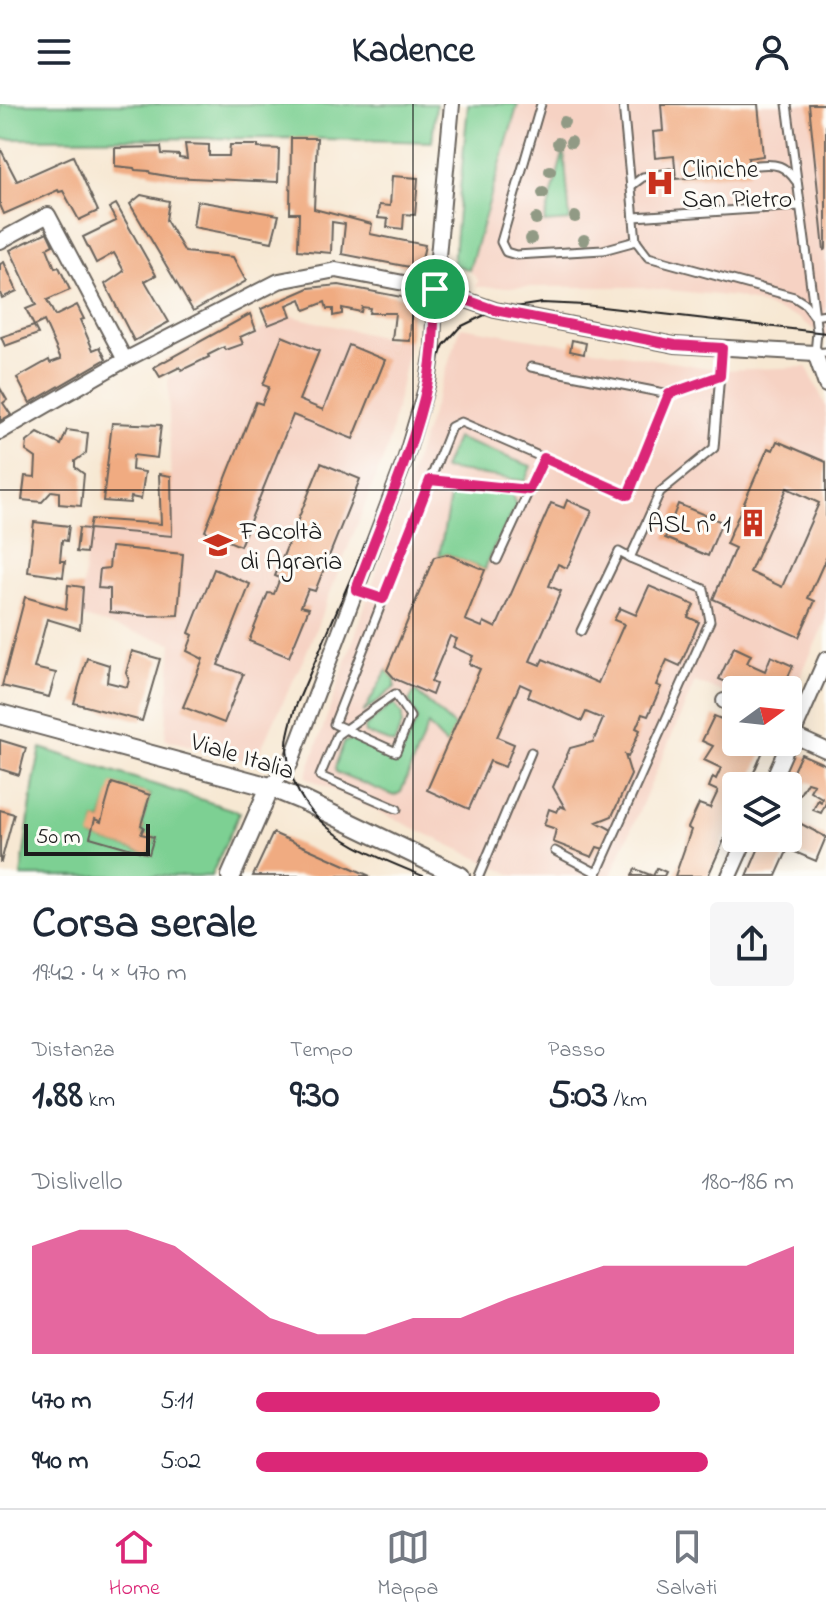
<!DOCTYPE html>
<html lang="it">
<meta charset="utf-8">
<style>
body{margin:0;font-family:"Indie Flower",sans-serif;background:#f6f6f7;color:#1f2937;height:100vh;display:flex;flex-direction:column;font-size:30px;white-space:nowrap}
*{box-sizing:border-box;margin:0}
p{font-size:26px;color:#747a83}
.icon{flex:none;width:44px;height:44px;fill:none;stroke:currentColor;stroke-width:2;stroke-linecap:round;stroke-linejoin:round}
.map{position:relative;height:772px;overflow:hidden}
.side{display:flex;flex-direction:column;background:#fff;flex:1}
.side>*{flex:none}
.needle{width:52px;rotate:75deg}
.fabs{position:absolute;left:722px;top:572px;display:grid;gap:16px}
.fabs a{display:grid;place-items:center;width:80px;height:80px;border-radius:8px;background:#fff;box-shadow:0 4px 20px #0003;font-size:40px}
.scale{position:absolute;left:24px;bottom:20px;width:126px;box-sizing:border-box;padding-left:8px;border:4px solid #1c1c1c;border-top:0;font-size:22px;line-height:28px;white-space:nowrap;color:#1c1c1c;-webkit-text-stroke:6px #fdfcf7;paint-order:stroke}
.pin{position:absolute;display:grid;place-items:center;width:68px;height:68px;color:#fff;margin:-34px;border:4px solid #fff;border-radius:50%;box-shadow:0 2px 8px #0007}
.round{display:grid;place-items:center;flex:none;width:84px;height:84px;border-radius:8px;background:#f6f6f7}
.overview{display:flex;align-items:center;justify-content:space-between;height:136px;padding:0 32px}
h1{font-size:44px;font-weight:800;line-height:60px}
.figures{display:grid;grid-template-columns:repeat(3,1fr);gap:12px;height:136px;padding:8px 32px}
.figures div{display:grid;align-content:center}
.figures b{font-size:40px;font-weight:800}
.figures small{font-size:22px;font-weight:400}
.figures p{font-size:22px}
.chart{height:224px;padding:16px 32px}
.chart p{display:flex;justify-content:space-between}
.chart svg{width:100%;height:144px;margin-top:8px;fill:#db2777;opacity:.7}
ul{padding:0 32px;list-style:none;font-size:26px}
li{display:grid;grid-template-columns:128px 96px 1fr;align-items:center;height:60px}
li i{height:20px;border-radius:10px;background:#db2777}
header{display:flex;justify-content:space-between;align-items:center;height:104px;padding:0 32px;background:#fff;font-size:36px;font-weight:800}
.dock{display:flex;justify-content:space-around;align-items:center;height:112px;border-top:2px solid #e0e1e3;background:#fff;font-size:22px;color:#747a83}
.dock a{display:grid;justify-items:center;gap:4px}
.dock .selected{color:#db2777}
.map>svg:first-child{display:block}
.built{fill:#f6d2c3}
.green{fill:#7dd093;stroke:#4c7658;stroke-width:2;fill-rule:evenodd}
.building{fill:#f0ab81;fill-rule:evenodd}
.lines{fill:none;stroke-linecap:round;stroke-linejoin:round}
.service-casing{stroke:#69635c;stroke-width:11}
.minor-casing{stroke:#69635c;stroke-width:18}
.tertiary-casing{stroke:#69635c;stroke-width:22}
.service{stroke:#fff;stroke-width:7}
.minor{stroke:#fff;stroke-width:14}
.tertiary{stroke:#fff;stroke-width:18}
.tram{stroke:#1c1c1c;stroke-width:2}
.tree{fill:#919a85}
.route-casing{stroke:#fff;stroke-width:16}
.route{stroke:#db2777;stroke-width:10}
.grid{fill:none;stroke:#1c1c1c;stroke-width:2;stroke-opacity:0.55}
.labels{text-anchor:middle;stroke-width:6;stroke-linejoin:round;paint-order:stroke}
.poi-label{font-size:26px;fill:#1c1c1c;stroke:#fdfcf7;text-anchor:start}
.street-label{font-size:26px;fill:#1c1c1c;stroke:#fdfcf7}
</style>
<header><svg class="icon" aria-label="menu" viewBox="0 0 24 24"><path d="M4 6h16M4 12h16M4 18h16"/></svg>Kadence<svg class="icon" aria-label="person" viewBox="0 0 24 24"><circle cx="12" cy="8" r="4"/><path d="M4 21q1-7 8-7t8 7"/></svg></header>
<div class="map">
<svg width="826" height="772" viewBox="0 0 826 772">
<rect width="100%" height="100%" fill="#fdfcf7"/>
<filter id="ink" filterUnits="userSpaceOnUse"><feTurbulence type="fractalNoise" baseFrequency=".0125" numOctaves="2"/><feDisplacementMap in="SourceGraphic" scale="16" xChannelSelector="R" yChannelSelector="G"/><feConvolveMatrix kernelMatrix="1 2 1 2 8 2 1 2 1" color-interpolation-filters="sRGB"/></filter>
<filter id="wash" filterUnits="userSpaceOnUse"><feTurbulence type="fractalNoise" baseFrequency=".006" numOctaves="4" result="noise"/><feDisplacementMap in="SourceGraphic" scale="32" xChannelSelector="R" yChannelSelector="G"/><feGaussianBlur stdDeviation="1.8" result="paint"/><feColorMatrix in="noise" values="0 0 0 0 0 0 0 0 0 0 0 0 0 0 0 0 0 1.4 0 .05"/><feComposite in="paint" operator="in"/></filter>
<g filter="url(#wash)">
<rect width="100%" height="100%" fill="#f7e8d3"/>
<g class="built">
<path d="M 518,0 L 826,0 L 826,234 L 797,213 L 737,193 L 638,183 L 476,183 L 478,176 L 469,166 Z"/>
<path d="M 291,212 L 392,236 L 410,237 L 388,343 L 305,552 L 254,659 L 165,635 L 172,539 L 81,513 L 83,483 L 89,425 L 172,432 L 168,273 L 243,240 L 268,221 Z"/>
<path d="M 461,223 L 720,266 L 807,263 L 826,302 L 826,516 L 788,600 L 788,586 L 736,586 L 736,593 L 695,578 L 611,772 L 515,772 L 306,673 Z"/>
</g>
<g class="green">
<path d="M 0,0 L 436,0 L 432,38 L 291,34 L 0,35 Z"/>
<path d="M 468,0 L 518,0 L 469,166 L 453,160 Z"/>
<path d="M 564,46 L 570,117 L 544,119 Z"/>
<path d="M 456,334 L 531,362 L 525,377 L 443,365 Z"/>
<path d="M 456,384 L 511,387 L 516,402 L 488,455 L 485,466 L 447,450 L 439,452 L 451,388 Z"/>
<path d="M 387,566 L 395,575 L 395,583 L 363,609 Z"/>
<path d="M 415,587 L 455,623 L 447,642 L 428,621 L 401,688 L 394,692 L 336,668 L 335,663 L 344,638 L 354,635 L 400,653 L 417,616 L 409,597 Z"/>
<path d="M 393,599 L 402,610 L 402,620 L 394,640 L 365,629 L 364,624 Z"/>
<path d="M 41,644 L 240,708 L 211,772 L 21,772 L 34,677 ZM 113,680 L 150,691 L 141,721 L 144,723 L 141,730 L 154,734 L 149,750 L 91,733 L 95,716 L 101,717 Z"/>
</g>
<g id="blocks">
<g class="building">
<path d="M 661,0 L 758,0 L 763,52 L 748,54 L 749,69 L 676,75 L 674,52 L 655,54 L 653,28 L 663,27 Z"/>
<path d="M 809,0 L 826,0 L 826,145 L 824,146 Z"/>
<path d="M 291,34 L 317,34 L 314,105 L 372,120 L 370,130 L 425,141 L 420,165 L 342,150 L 345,120 L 332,118 L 331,149 L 298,146 L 299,109 L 290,109 Z"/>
<path d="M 185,40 L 209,41 L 209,52 L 229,52 L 230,41 L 258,41 L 258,44 L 279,45 L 278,78 L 172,73 L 150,69 L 149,67 L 135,66 L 134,64 L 115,62 L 115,44 L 161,43 L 162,50 L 179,51 L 179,54 L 187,55 Z"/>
<path d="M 0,44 L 17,77 L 73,52 L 98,107 L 79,116 L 63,87 L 59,88 L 58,86 L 4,110 L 0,101 Z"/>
<path d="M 392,72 L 418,74 L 415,111 L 404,110 L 403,125 L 387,123 L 388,115 L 378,114 L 379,101 L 390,102 Z"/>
<path d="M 141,91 L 169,97 L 166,116 L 185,148 L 233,153 L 246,177 L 193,207 L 130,100 Z"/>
<path d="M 197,97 L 279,111 L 272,138 L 193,123 Z"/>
<path d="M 116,100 L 156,171 L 145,177 L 169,218 L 134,237 L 105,180 L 124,167 L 114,149 L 96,159 L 83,133 L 116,117 L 109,104 Z"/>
<path d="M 47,128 L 53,141 L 47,144 L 55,164 L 59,163 L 70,186 L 47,196 L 55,212 L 77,201 L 84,215 L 80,216 L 93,246 L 100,243 L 106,255 L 30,299 L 17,274 L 49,256 L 50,259 L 61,255 L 44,217 L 34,222 L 26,205 L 36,201 L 10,146 Z"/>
<path d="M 4,158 L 17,187 L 2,194 L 0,189 L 0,160 Z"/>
<path d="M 339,181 L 412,195 L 410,237 L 392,236 L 395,209 L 369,209 L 370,204 L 362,203 L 361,208 L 342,204 L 342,210 L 333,212 L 333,205 L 327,205 L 325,198 L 305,206 L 301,195 L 287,201 L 291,212 L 268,221 L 261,205 L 309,184 Z"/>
<path d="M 250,210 L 256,226 L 240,233 L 243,240 L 226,246 L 224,243 L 208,251 L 209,253 L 182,266 L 180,263 L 160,273 L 154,263 Z"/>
<path d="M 34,222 L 38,230 L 5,242 L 1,233 Z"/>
<path d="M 282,232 L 319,247 L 299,296 L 323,306 L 349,241 L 385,256 L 353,335 L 293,311 L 240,442 L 205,427 L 256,298 L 262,300 L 269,283 L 263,281 Z"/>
<path d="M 572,236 L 586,239 L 584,250 L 570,247 Z"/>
<path d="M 0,284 L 7,296 L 3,299 L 11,311 L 0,317 Z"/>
<path d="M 112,319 L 161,321 L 157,354 L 133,351 L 132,366 L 145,368 L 141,395 L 131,393 L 130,399 L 103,397 Z"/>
<path d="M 67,326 L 88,329 L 86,349 L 75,357 L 75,363 L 84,370 L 81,402 L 59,400 L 59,388 L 52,387 L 42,398 L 22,396 L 25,372 L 35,373 L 36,354 L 26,347 L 27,338 L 38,329 L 61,341 Z"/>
<path d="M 777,337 L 826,358 L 826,454 L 808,494 L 815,497 L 799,533 L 713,495 L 735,444 L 726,440 L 768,344 L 773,346 ZM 787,384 L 819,399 L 782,483 L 750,468 Z"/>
<path d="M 321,359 L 360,375 L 315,487 L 308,485 L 301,502 L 309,504 L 289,553 L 249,537 L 268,489 L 274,490 L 280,474 L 275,472 Z"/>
<path d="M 159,370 L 171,372 L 172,432 L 89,425 L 86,449 L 76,448 L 79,424 L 89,425 L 91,415 L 161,420 Z"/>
<path d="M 567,396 L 592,407 L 567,464 L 558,460 L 549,482 L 561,487 L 530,557 L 540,561 L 543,555 L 598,579 L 624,520 L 614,516 L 620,504 L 636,511 L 649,482 L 694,501 L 688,513 L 699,518 L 680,562 L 667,556 L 656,581 L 661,583 L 648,612 L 642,610 L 636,624 L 640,626 L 628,653 L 625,651 L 631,671 L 612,712 L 597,718 L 612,726 L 604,745 L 597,743 L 592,753 L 553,738 L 556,725 L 544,721 L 549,705 L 557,708 L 560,702 L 565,704 L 553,683 L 570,644 L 593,638 L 603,615 L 586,608 L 582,617 L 528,593 L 531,585 L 520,580 L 497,633 L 514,640 L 505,663 L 490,657 L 469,705 L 427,686 L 480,565 L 469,560 L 473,552 L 453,543 L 457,535 L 450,532 L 431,578 L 436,580 L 432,591 L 395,575 L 387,566 L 434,453 L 447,450 L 485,466 L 465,516 L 482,523 L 484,518 L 496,524 L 551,399 L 564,404 Z"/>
<path d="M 678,400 L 722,418 L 708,452 L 665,434 Z"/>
<path d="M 34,418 L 69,422 L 67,437 L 62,436 L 60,457 L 65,457 L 63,473 L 28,468 Z"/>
<path d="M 111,443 L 183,450 L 178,511 L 147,512 L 110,508 L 110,485 L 98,484 L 100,465 L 109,464 Z"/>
<path d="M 214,465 L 250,480 L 218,561 L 243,570 L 224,619 L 183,603 L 203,555 L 187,547 L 193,531 L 189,529 Z"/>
<path d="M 68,481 L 83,483 L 80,525 L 47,515 L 34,564 L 56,569 L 49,593 L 2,582 L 25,493 L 66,505 Z"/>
<path d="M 734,543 L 751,551 L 747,559 L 765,567 L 771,552 L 793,562 L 782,586 L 743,586 L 719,575 Z"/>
<path d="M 132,547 L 160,555 L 142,617 L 74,599 L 87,554 L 109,561 L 107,578 L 127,583 L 129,576 L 126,569 Z"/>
<path d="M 714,612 L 736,621 L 736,638 L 767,638 L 748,682 L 736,682 L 736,709 L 708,772 L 675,772 L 691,726 L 688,724 L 699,700 L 710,704 L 718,687 L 709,683 L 713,673 L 716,675 L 721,664 L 704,656 L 713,642 L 702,637 Z"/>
<path d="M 0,636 L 26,644 L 19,671 L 0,665 Z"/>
<path d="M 801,650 L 826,661 L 826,699 L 821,709 L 813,706 L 818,696 L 821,698 L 822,694 L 810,687 L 814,680 L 807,678 L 800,690 L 786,682 Z"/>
<path d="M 112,679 L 150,691 L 141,721 L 144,723 L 141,730 L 154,733 L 149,750 L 90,733 L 95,715 L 101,718 Z"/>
<path d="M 0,706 L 14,710 L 1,758 L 0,758 Z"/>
<path d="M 788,713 L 826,733 L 816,757 L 788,745 L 776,772 L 747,772 L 763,734 L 788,734 Z"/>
<path d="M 273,729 L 370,772 L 253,772 Z"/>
<path d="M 657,764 L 666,768 L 664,772 L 653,772 Z"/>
<path d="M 635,765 L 653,772 L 632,772 Z"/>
</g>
</g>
</g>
<g filter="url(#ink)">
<use href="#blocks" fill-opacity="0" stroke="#69635c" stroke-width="2"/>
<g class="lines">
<defs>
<g id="service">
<path d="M 541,0 L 501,138 L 506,148 L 516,151 L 603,146 L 636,137 L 648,153 L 794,193 L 805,200 L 814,212 L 826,210"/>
<path d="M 623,0 L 636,137"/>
<path d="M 787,0 L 817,228 L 815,249 L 826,248"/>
<path d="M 757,61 C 776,59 785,61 796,77"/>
<path d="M 631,82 L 643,73 L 670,69"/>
<path d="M 634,113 L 800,102"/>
<path d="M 531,263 L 669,290 L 720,272"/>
<path d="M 430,376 L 529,386"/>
<path d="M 497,456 L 544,354"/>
<path d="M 356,486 L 383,495"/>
<path d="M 581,527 L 619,448 L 630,454"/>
<path d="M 397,705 L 320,672 L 337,631 L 395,590 L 410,613 L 396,648 L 334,620 L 451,323 L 461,318 L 628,391 L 669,290"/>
<path d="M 555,747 L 597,769 L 710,517 L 704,485 L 630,454 L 660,388 L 714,344 L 722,244"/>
<path d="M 479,772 L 531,648"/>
</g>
<g id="minor">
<path d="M 0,137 L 48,111 L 125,256"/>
<path d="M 0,328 L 125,256 L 279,177 L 336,166 L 435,185 L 495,206 L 675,241 L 815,249 L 826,281"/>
<path d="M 724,597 L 736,603"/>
<path d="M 788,629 L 826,646"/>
<path d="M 770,682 L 826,555"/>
<path d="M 270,683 L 290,660 L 405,356 L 428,278 L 433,246 L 435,185 L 452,0"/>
<path d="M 729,772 L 746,734"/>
</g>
<g id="tertiary">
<path d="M 0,610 L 270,683 L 304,697 L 460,772"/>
<path d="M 231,772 L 270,683"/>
</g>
</defs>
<use href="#service" class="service-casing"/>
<use href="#minor" class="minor-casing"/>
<use href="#tertiary" class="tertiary-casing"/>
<use href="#service" class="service"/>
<use href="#minor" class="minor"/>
<use href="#tertiary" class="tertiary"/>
<path class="tram" d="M 423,772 C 361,746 289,722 287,641 C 287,629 292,616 295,604 L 386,392 L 428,278 L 444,241 L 460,223 L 495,206 L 542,199 L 585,201 L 826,229"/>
</g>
<g class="tree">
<circle cx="564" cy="18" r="6"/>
<circle cx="571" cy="38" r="6"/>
<circle cx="558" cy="39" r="6"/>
<circle cx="550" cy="67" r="6"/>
<circle cx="543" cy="89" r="6"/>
<circle cx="575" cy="113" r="6"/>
<circle cx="536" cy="115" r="6"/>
<circle cx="531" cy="135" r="6"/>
<circle cx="584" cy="136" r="6"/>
</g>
</g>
<g class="lines" filter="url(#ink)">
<defs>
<path id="route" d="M 435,185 L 495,206 L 675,241 L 722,244 L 720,272 L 669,290 L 628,391 L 544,354 L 529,386 L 430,376 L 383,495 L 356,486 C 381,417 413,348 428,277 C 434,246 434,216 435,185 Z"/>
</defs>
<use href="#route" class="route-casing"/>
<use href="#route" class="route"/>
</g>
<path class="grid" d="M 413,0 L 413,772M 0,386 L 826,386"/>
<defs>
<symbol id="hospital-bare" viewBox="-9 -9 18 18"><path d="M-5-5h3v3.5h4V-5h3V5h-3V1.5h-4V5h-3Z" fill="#c8321e" stroke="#fdfcf7" stroke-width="2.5" paint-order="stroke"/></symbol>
<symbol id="building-bare" viewBox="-9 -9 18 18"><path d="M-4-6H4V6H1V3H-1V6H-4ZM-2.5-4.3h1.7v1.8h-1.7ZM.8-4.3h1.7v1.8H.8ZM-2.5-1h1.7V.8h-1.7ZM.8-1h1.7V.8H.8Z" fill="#c8321e" stroke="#fdfcf7" stroke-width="2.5" paint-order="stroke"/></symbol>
<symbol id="university-bare" viewBox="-9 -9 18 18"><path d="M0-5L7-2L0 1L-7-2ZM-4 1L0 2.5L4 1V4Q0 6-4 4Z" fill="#c8321e" stroke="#fdfcf7" stroke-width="2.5" paint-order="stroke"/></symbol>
</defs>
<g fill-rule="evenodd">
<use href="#hospital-bare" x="640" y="59" width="40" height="40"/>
<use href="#building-bare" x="733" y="399" width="40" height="40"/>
<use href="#university-bare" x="198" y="421" width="40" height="40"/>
</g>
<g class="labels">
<g class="poi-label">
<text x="682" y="73">Cliniche<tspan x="682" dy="30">San Pietro</tspan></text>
<text x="731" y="428" text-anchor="end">ASL n° 1</text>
<text x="240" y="435">Facoltà<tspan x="240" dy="30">di Agraria</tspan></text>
</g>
<g class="street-label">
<text transform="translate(243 651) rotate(17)" y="9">Viale Italia</text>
</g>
</g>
</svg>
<div class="fabs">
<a><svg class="needle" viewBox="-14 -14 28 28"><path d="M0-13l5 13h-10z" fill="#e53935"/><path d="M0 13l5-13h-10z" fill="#747a83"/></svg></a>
<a><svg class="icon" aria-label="layers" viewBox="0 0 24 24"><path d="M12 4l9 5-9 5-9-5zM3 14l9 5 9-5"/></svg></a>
</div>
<div class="scale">50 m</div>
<div class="pin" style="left:435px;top:185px;background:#1e9e55"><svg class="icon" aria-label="arrive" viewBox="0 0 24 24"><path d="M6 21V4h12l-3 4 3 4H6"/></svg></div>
</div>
<section class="side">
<div class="overview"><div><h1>Corsa serale</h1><p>19:42 · 4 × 470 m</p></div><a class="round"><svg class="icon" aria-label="share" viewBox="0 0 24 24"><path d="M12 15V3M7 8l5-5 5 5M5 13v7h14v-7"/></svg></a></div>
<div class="figures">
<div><p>Distanza</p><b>1.88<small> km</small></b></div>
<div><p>Tempo</p><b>9:30</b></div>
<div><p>Passo</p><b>5:03<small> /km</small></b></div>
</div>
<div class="chart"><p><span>Dislivello</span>180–186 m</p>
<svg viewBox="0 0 160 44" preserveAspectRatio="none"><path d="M0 44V11L10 6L20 6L30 11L40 22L50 33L60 38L70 38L80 33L90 33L100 27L110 22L120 17L130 17L140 17L150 17L160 11V44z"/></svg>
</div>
<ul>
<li><b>470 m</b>5:11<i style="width:75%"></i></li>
<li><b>940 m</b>5:02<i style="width:84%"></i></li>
</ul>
</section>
<nav class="dock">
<a class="selected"><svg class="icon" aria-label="home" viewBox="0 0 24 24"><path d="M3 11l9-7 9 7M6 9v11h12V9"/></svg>Home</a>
<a><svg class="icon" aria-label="map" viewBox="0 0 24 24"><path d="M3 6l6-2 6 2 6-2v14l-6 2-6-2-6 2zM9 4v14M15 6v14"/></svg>Mappa</a>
<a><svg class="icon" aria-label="saved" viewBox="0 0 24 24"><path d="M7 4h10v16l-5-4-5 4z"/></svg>Salvati</a>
</nav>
